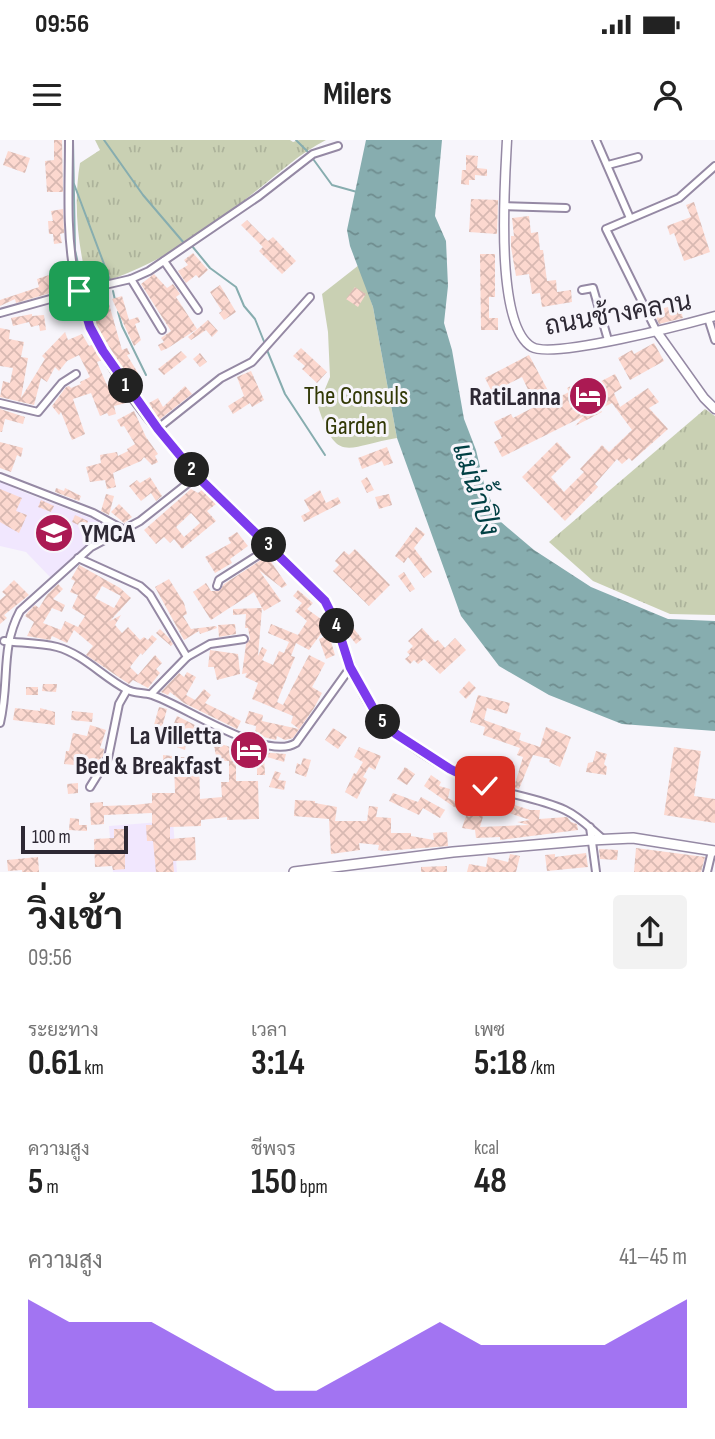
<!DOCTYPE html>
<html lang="th">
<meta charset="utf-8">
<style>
body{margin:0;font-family:"Sofia Sans Condensed",Sarabun,sans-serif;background:#f2f2f2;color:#222;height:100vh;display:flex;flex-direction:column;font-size:26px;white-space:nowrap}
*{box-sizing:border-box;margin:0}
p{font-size:23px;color:#767676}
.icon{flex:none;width:38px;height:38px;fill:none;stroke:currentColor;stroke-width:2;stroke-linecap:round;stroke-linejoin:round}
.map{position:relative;height:732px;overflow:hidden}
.panel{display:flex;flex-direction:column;background:#fff;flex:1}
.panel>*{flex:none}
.scale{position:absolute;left:21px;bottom:18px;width:107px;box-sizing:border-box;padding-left:7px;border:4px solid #2e2934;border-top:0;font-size:19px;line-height:24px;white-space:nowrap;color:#2e2934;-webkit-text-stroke:5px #f7f5fb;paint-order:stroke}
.pin{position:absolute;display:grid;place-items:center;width:60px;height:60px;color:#fff;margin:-30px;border-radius:14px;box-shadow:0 4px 10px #0006}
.km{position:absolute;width:35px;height:35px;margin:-18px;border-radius:50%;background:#222;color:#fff;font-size:19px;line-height:35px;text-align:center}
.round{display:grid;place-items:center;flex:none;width:74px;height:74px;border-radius:7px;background:#f2f2f2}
.headline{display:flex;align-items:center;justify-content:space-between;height:119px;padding:0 28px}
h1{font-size:38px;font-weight:700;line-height:52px}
.metrics{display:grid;grid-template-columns:repeat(3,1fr);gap:10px;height:119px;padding:7px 28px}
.metrics div{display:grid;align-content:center}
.metrics b{font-size:35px;font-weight:700}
.metrics small{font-size:19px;font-weight:400}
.metrics p{font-size:19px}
.chart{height:196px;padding:14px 28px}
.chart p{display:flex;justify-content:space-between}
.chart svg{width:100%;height:126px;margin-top:7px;fill:#7c3aed;opacity:.7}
.status{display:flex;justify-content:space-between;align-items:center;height:49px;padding:0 35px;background:#fff;direction:ltr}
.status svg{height:19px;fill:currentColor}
header{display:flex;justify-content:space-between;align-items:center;height:91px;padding:0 28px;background:#fff;font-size:32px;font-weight:700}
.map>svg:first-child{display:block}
.built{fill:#f1e7fe}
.grass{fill:url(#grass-tufts)}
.green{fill:#c9d0b3}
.water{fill:url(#water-ripples)}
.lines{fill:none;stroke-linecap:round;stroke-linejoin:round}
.stream{stroke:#87adaf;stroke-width:2}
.building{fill:url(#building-cross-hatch);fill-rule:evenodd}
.minor-casing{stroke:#9589a4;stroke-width:10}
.tertiary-casing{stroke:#9589a4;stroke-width:11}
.secondary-casing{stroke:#9589a4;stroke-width:12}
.minor{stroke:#fff;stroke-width:6}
.tertiary{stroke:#fff;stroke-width:8}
.secondary{stroke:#fff;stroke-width:9}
.route-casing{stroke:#fff;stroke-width:14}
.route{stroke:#7c3aed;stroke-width:9}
.labels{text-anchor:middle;stroke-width:6;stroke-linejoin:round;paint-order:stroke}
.street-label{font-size:26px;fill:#2e2934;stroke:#f7f5fb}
.park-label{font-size:26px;fill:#323906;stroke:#f7f5fb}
.poi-label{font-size:26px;font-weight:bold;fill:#2e2934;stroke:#f7f5fb;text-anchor:end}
.water-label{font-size:28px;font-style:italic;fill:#003f43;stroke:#f7f5fb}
</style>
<div class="status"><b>09:56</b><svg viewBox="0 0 49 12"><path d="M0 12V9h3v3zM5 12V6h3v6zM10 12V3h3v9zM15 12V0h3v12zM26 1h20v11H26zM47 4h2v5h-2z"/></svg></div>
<header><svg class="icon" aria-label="menu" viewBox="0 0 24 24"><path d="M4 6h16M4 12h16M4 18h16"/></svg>Milers<svg class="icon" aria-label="person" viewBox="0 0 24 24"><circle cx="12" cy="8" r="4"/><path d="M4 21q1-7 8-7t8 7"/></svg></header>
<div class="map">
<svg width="715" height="732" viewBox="0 0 715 732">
<defs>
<pattern id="grass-tufts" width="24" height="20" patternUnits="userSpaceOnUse" patternTransform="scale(1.75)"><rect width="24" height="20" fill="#c9d0b3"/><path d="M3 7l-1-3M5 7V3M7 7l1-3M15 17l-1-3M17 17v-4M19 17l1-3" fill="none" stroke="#adb39b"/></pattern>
<pattern id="water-ripples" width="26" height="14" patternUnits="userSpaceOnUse" patternTransform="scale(1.75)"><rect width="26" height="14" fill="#87adaf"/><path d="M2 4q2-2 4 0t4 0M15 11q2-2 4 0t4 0" fill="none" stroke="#6f8d8f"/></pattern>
<pattern id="building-cross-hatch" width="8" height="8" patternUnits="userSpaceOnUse" patternTransform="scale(1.75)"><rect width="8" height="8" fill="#fcd8cf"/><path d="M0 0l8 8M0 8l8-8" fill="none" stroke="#d8b9b2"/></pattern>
</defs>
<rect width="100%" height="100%" fill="#f7f5fb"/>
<g class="built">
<path d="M 2,342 L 21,351 L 116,388 L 51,438 L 26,412 L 0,406 L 0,343 Z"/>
<path d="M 173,681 L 177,732 L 113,732 L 109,686 Z"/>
</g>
<g class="grass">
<path d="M 95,0 L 290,0 L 293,2 L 299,0 L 326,0 C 300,13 279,33 256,51 C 206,91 151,131 88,146 C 78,105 73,65 80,23 L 100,10 Z"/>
<path d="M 705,269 L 715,276 L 715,475 L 670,474 L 593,441 L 549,402 Z"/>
</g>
<path class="green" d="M 359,125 L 373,167 L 397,298 C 347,306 337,326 318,266 L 330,237 L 328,192 L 322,154 Z"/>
<path class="water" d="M 366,0 L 442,0 L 435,76 L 446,101 L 448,146 L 444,183 L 452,210 L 464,279 L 476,310 L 485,348 L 501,382 L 534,410 L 591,447 L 668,479 L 715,481 L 715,591 L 622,584 L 549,555 L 499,526 L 461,476 L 397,298 L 373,167 L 350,106 L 347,90 Z"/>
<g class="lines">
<g class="stream">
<path d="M 73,0 L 75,110 L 82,142"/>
<path d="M 104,0 L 143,55 L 184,103"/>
<path d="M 296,0 L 308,12 L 332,45 L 357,52"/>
<path d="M 74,44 L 110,140"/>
<path d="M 192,106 L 210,128 L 236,147 L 244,166 L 255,179 L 265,204"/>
<path d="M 113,151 L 115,160"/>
<path d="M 118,172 L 122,186 L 146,235"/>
<path d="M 267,210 L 285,254 L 325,315"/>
</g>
</g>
<g class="building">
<path d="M 54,0 L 62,0 L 63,52 L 47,52 L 45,21 L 54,20 Z"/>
<path d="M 8,11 L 30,18 L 25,33 L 3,25 Z"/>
<path d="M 466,15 L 478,16 L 477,28 L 487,29 L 487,36 L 475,35 L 475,40 L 469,40 L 469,45 L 461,44 L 462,30 L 466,30 Z"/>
<path d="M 471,59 L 498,60 L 497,94 L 469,92 Z"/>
<path d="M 694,62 L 710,112 L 684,121 L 674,93 L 670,95 L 667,86 L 691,77 L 686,65 Z"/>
<path d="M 63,69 L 64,93 L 60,94 L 62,103 L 54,104 L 53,94 L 49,94 L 48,81 L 53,81 L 51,71 Z"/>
<path d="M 529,76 L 531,93 L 538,92 L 540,110 L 543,110 L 547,141 L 556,140 L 557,152 L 571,150 L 572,162 L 542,167 L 540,153 L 532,154 L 529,134 L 516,136 L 511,107 L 511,96 L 514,96 L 512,78 Z"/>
<path d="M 247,80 L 268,101 L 273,97 L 296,121 L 282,134 L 259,111 L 263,107 L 241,85 Z"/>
<path d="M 193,113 L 208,130 L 199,138 L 196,135 L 186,143 L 178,131 L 188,125 L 184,120 Z"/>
<path d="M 480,114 L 495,114 L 495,157 L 489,157 L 489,178 L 498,178 L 498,190 L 481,190 Z"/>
<path d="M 58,132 L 64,149 L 16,163 L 15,159 L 0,166 L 0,160 L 39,147 L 37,139 Z"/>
<path d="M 154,134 L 167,148 L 173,144 L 180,154 L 176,157 L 197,189 L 168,208 L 161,211 L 158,205 L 164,202 L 161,198 L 171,191 L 141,144 Z"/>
<path d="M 220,145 L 236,172 L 224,180 L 219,173 L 222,171 L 210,152 Z"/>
<path d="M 355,147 L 366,154 L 358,167 L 346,159 Z"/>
<path d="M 122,156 L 129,180 L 138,177 L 140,182 L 135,184 L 141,200 L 134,206 L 112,159 Z"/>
<path d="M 107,157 L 122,210 L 127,208 L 130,214 L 127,215 L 138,233 L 136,235 L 141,242 L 136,245 L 140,252 L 137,253 L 97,186 L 91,162 Z"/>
<path d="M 679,164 L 683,178 L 659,184 L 653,171 Z"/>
<path d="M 32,174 L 32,176 L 44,175 L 46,190 L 40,191 L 39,185 L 31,187 L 29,182 L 13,186 L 11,178 Z"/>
<path d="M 208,180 L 218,191 L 212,197 L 206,190 L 191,200 L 188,197 Z"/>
<path d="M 0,188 L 10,190 L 9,199 L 24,202 L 21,217 L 28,218 L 21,258 L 45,219 L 42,216 L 65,192 L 68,200 L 82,194 L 89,206 L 94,204 L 102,220 L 97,222 L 106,243 L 110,249 L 117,245 L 123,254 L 126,263 L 114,266 L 116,274 L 109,276 L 107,273 L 100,276 L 91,253 L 73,259 L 85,294 L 72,300 L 61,272 L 59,275 L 52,266 L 66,247 L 69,246 L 71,248 L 81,244 L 80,242 L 90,237 L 79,215 L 67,221 L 59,231 L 55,227 L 47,242 L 41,238 L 34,265 L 0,257 L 3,241 L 10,243 L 13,228 L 0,226 Z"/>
<path d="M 654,203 L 664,221 L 630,240 L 618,218 L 632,210 L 634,214 Z"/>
<path d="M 301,208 L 327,232 L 317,243 L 302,229 L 305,226 L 293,216 Z"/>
<path d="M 181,211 L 187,217 L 164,235 L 158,229 Z"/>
<path d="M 200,213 L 207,222 L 200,227 L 193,219 Z"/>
<path d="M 529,215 L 553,260 L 569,252 L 567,248 L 576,243 L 580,252 L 615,234 L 622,248 L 614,253 L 620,267 L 648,248 L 659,262 L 649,268 L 668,289 L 632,321 L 629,318 L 622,324 L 617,319 L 595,344 L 598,347 L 565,381 L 522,337 L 557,302 L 571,317 L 551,337 L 564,352 L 584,332 L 580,329 L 602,305 L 609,312 L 632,290 L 612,263 L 600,269 L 602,272 L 575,286 L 584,276 L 502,317 L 494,302 L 502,298 L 494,282 L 511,274 L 513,278 L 536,266 L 522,237 L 492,252 L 485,238 Z"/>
<path d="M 251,231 L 264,260 L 252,267 L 250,263 L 233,274 L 228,266 L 244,256 L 237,237 Z"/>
<path d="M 185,246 L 192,254 L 159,280 L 149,263 L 158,258 L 163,267 Z"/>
<path d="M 0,269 L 25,277 L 23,284 L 5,279 L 2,292 L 0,292 Z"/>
<path d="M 134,271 L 146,297 L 158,314 L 155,316 L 158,322 L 152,325 L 144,317 L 141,321 L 113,333 L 116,347 L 107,349 L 105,340 L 90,342 L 86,327 L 101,323 L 100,315 L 117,312 L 118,316 L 128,311 L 127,309 L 135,304 L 124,286 L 121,287 L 117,280 Z"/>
<path d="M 0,302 L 23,308 L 21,317 L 17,315 L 11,332 L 0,328 Z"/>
<path d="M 387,307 L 393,323 L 384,326 L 382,321 L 362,329 L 358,318 Z"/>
<path d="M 150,337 L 162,356 L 156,361 L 151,353 L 141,361 L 129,346 L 137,340 L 140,343 Z"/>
<path d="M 367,337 L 374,350 L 367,353 L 361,341 Z"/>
<path d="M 56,348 L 64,351 L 65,348 L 81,356 L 79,361 L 55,352 Z"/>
<path d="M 0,349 L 22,358 L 16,371 L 27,375 L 19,393 L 0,382 Z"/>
<path d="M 191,349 L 198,353 L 203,349 L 216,364 L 207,371 L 216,381 L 182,409 L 174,399 L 170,403 L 164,397 L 156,404 L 144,390 ZM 191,373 L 200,383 L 184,397 L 176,387 Z"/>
<path d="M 320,350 L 326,363 L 338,357 L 341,363 L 304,382 L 301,376 L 310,371 L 304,360 Z"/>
<path d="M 106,354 L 114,356 L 109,375 L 101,371 Z"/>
<path d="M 389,354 L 392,365 L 379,369 L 375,357 Z"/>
<path d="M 41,360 L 54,366 L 51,372 L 38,367 Z"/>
<path d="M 119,364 L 132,377 L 124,383 L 111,372 Z"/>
<path d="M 75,375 L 88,381 L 85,388 L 72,382 Z"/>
<path d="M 416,387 L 425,394 L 414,408 L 432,432 L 424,438 L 408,417 L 404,423 L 395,416 Z"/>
<path d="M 237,392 L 248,406 L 230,419 L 232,423 L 215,433 L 205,417 L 231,403 L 228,398 Z"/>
<path d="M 355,409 L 390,445 L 369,466 L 333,431 L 339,425 L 335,421 L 344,411 L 349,415 Z"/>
<path d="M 267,416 L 287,445 L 282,448 L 259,430 L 281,461 L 264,471 L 262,468 L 258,516 L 262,507 L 267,510 L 262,520 L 273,525 L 279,511 L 284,513 L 289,502 L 268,493 L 271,484 L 298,495 L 307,481 L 295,471 L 302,463 L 293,456 L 298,450 L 313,463 L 307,469 L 328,484 L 309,510 L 296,503 L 291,516 L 295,517 L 277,562 L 283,565 L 309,515 L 325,523 L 312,547 L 322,553 L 314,568 L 293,598 L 285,600 L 277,596 L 276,600 L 255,595 L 256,586 L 245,583 L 249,571 L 263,575 L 262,581 L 299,589 L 291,583 L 293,576 L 252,559 L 258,543 L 245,537 L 247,533 L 242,534 L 246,504 L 250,499 L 248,488 L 245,488 L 246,474 L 233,475 L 233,469 L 262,468 L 254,452 L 211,480 L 193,452 L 206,443 L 211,451 L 219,451 L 224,444 Z"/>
<path d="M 79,425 L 120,448 L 131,458 L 110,481 L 121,475 L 115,485 L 122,493 L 128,487 L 140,500 L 144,497 L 148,500 L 152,495 L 157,499 L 142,515 L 141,513 L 130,527 L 138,535 L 155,515 L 162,523 L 156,529 L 160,533 L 148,548 L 133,540 L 129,544 L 86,515 L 93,506 L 74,490 L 67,503 L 52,496 L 50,500 L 27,496 L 34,482 L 25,476 L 28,472 L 35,465 L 39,468 L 47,455 L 58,444 L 63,449 L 53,459 L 65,465 L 62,472 L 52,468 L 43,483 L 61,490 L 65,481 L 78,487 L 85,476 L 72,468 L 78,455 L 70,452 L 75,441 L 71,439 ZM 102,446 L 121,456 L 114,468 L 95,458 Z"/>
<path d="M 404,432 L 415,449 L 410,452 L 398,436 Z"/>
<path d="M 169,439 L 184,463 L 187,474 L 183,476 L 191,489 L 216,486 L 217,488 L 200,494 L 199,491 L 184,500 L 155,447 Z"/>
<path d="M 14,440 L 29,455 L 4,475 L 7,478 L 0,484 L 0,460 L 6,455 L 2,452 Z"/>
<path d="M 235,484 L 236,494 L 219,497 L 218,485 Z"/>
<path d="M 350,484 L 362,499 L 356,504 L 344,489 Z"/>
<path d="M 422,488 L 435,502 L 438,500 L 445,508 L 455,498 L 466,510 L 440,534 L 424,519 L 418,524 L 414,520 L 410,524 L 405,519 L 410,515 L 407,512 L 413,506 L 408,501 Z"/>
<path d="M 160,489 L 169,498 L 173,504 L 171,506 L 156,493 Z"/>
<path d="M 329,495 L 335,515 L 326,519 L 319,499 Z"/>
<path d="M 210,510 L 238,514 L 240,534 L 217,540 L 214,527 L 208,527 Z"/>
<path d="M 187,532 L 196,537 L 186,555 L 195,560 L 204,549 L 211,555 L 205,563 L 241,581 L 237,589 L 184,563 L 170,552 L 168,555 L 161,552 L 179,533 L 184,537 Z"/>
<path d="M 469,541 L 476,548 L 466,559 L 459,552 Z"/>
<path d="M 43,544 L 57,544 L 56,552 L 42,551 Z"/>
<rect x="26" y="547" width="12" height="8"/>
<path d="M 478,555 L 510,563 L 507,574 L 487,568 L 484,580 L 521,593 L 519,600 L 540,607 L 546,587 L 571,597 L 560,627 L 549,622 L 550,619 L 533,615 L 519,649 L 514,647 L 523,617 L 517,615 L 520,608 L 483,595 L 485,587 L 470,582 Z"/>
<path d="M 159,567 L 167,569 L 162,587 L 154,585 Z"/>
<path d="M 15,568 L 40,571 L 40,568 L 55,572 L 55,585 L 13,580 Z"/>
<path d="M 72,571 L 93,573 L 92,582 L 71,580 Z"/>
<path d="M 177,576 L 207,591 L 204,599 L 188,593 L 185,610 L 166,603 Z"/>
<path d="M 90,585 L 106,590 L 100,608 L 104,609 L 103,616 L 98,623 L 83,619 L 75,620 L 74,625 L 64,624 L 66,611 L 69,611 L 73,593 L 87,596 Z"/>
<path d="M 333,588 L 347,597 L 338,609 L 325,600 Z"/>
<path d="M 213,601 L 230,607 L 230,610 L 286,614 L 284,622 L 264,616 L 265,635 L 257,635 L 257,623 L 236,620 L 236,641 L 258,641 L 259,679 L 227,680 L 227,677 L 201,680 L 201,686 L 170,687 L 170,699 L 195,697 L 196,720 L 173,721 L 174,732 L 156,732 L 153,701 L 147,701 L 146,685 L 152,685 L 152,673 L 104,675 L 104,684 L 91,685 L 90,663 L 103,662 L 103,666 L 134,665 L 152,663 L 152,653 L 175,653 L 174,623 L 163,621 L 163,615 L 199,619 L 200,659 L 222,657 L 221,642 L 229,642 L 229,621 L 217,621 Z"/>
<path d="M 359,607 L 381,616 L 375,630 L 369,627 L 363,637 L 367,639 L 357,659 L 345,652 L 354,633 L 356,634 L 363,622 L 354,617 Z"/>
<path d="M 674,607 L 701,611 L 694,656 L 715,659 L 715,683 L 664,675 Z"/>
<path d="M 596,611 L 607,614 L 604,624 L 607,627 L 606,635 L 586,632 L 588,623 L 593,622 Z"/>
<path d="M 303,618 L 311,620 L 306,637 L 295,633 L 297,623 L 301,625 Z"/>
<path d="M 405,627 L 415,634 L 407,645 L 397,639 Z"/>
<path d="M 275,631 L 281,633 L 278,640 L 286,641 L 284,650 L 269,647 Z"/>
<path d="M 431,635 L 441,642 L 439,646 L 450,649 L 448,658 L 459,663 L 457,669 L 424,646 Z"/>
<path d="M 78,643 L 78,653 L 68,654 L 67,644 Z"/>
<path d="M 393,653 L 418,662 L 421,657 L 445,670 L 440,678 L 423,668 L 419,675 L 389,661 Z"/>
<path d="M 473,655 L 498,664 L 495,676 L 484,673 L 480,687 L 529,685 L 517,682 L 530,680 L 503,671 L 506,662 L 530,670 L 540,670 L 539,679 L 567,677 L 571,682 L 577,684 L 578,690 L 500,700 L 500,697 L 476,698 L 475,690 L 462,688 Z"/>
<path d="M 295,660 L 315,661 L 315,663 L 337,667 L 335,681 L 367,681 L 369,666 L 378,667 L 376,677 L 391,678 L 391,693 L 411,693 L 411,696 L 434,700 L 433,693 L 447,692 L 448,706 L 385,711 L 378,710 L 379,705 L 359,703 L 360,710 L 331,714 L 329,679 L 294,676 Z"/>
<path d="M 70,678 L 79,679 L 79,685 L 87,685 L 87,691 L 69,690 Z"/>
<path d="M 114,689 L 125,689 L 125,729 L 113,730 L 112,726 L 95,727 L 94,699 L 114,698 Z"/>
<path d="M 636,708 L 705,717 L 701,732 L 634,732 Z"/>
<path d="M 599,709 L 618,710 L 617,720 L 600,719 Z"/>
<path d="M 586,713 L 588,727 L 547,731 L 545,715 L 555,714 L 555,717 Z"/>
<path d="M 510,714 L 520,716 L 516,732 L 467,732 L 469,724 L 486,727 L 488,717 L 508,722 Z"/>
<path d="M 38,717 L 39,732 L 22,732 L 22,730 L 8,731 L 7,720 Z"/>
<path d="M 447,726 L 447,732 L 421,732 L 421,727 Z"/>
</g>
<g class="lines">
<defs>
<g id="minor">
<path d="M 69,0 C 69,44 66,90 74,133 C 100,265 236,368 325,461 C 347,498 350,544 379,578 C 401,603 456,637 487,647 C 512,655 541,659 565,670 C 580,677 591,689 603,699"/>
<path d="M 596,0 L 630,78"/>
<path d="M 608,25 L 638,17"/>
<path d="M 504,66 L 566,68"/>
<path d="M 164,121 L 198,170"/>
<path d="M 131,139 L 162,190"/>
<path d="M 582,150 L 593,148 L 608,200"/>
<path d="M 0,173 L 79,151 L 131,139 L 149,131 L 259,56 L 313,14 L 338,6"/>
<path d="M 708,178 L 715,200"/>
<path d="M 657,192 L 606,89 L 679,58 L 715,26"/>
<path d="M 0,263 L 38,272 L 62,243 L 76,234"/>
<path d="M 157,289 L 221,238 L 252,222 L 310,157"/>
<path d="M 0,337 L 93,373 L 124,390"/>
<path d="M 78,418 L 140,446 L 150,455 L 187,517"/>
<path d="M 217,446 L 219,440 L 271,407"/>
<path d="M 4,501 C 21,503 41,503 57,507 C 83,514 103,537 126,549 C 134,554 143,552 152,555 C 183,565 266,622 296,603 L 350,528"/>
<path d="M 151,554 L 187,517 L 210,504 L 244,499"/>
<path d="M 0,583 C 10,540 0,509 20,471 L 91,407 L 140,381 L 197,336"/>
<path d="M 90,647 L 108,618 L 119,564 L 127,550"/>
<path d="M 590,687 L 596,732"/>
<path d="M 707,732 L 712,711"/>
</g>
<g id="tertiary">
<path d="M 507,0 C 505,41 494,185 532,207 C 553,219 686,184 715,176"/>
<path d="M 657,192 L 704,258 L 715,269"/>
</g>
<path id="secondary" d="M 294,732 L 453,712 L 591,700 L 633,698 L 715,711"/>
</defs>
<use href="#minor" class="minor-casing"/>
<use href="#tertiary" class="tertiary-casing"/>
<use href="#secondary" class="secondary-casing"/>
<use href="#minor" class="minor"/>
<use href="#tertiary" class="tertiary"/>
<use href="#secondary" class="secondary"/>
</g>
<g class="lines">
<defs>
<path id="route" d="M 79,151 L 90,187 L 103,211 L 158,289 L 197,336 L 325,461 L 336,483 L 350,527 L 377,575 L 396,594 L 450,629 L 485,646"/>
</defs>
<use href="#route" class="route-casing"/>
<use href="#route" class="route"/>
</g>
<defs>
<symbol id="hotel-disc" viewBox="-11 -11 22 22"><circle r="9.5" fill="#ab1a53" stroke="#f7f5fb"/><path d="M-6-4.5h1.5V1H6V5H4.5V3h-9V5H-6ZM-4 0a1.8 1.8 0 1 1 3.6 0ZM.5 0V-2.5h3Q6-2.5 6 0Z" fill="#fff"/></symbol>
<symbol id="school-disc" viewBox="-11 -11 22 22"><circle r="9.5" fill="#ab1a53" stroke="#f7f5fb"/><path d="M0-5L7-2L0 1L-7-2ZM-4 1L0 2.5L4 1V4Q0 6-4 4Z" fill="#fff"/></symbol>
</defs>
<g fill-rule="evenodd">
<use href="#hotel-disc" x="566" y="234" width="44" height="44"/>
<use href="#school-disc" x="32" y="371" width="44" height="44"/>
<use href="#hotel-disc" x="227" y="588" width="44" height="44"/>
</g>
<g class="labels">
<g class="street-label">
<text transform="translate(618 173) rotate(-10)" y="9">ถนนช้างคลาน</text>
</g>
<g class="park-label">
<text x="356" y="264">The Consuls<tspan x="356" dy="30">Garden</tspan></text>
</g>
<g class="poi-label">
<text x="561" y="265">RatiLanna</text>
<text x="81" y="402" text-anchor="start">YMCA</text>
<text x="222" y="604">La Villetta<tspan x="222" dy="30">Bed &amp; Breakfast</tspan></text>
</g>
<g class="water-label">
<text transform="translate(477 349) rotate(72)" y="10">แม่น้ำปิง</text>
</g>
</g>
</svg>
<div class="scale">100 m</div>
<div class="pin" style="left:79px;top:151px;background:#1e9e55"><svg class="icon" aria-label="arrive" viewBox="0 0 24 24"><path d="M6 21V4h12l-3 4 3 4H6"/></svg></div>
<div class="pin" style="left:485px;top:646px;background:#d93025"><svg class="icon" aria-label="check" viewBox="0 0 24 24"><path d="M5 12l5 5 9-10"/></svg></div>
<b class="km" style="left:126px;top:246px">1</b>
<b class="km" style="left:192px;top:330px">2</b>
<b class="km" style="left:269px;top:405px">3</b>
<b class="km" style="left:337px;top:486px">4</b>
<b class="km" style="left:383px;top:582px">5</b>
</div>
<section class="panel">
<div class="headline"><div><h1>วิ่งเช้า</h1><p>09:56</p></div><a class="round"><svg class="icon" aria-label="share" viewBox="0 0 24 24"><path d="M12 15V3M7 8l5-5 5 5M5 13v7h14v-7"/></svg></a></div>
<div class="metrics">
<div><p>ระยะทาง</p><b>0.61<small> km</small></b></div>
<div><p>เวลา</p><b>3:14</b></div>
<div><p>เพซ</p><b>5:18<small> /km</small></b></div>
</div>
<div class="metrics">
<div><p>ความสูง</p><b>5<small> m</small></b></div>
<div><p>ชีพจร</p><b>150<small> bpm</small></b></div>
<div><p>kcal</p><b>48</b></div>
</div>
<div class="chart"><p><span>ความสูง</span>41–45 m</p>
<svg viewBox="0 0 160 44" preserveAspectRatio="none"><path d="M0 44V6L10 14L20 14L30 14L40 22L50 30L60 38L70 38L80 30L90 22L100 14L110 22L120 22L130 22L140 22L150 14L160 6V44z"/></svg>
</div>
</section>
